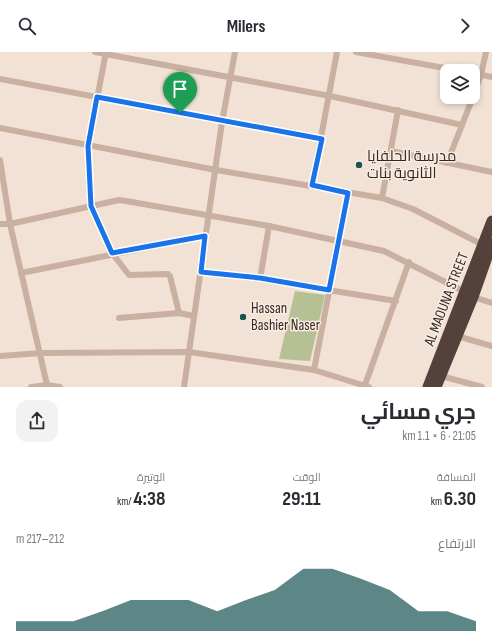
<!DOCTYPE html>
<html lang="ar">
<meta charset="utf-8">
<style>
body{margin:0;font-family:"Sofia Sans Condensed",Cairo,sans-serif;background:#f2f2f3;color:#2b2b33;direction:rtl;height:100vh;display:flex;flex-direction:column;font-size:15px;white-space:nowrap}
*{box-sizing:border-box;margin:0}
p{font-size:13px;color:#7c7c81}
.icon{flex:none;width:22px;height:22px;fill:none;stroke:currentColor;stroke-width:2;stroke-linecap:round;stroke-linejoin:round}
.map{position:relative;height:335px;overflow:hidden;direction:ltr}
.drawer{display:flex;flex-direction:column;background:#fff;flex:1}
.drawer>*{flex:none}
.controls{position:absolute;left:440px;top:12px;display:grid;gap:8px}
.controls a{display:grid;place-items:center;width:40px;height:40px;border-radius:8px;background:#fff;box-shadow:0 2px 6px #0003;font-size:20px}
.pin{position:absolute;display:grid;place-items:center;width:34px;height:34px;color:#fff;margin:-41px -17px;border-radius:50% 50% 50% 0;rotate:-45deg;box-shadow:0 0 4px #0007}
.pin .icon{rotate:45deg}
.round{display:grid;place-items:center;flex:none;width:42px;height:42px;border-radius:12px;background:#f2f2f3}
.head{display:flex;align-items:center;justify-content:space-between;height:68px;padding:0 16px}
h1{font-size:22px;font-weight:700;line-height:30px}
.metrics{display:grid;grid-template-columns:repeat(3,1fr);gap:6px;height:68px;padding:4px 16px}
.metrics div{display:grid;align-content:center}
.metrics b{font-size:20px;font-weight:700}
.metrics small{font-size:11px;font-weight:400}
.metrics p{font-size:11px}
.chart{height:112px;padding:8px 16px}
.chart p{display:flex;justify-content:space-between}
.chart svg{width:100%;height:72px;margin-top:4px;fill:#195554;opacity:.7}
header{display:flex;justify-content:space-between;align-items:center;height:52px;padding:0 16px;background:#fff;font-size:18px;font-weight:700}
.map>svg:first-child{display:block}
.green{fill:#b5c095}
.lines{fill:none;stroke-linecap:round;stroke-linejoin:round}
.street{stroke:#c9b0a1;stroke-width:6}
.highway{stroke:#54413b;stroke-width:11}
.route-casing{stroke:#fff;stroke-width:8}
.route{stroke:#1a73e8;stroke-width:5}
.poi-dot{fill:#195554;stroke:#f9ece1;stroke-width:1.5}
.labels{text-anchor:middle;stroke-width:3;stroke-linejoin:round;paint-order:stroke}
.poi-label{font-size:15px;fill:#332824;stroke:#f9ece1;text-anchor:start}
.street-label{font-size:15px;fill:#332824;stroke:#f9ece1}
</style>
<header><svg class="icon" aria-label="forward" viewBox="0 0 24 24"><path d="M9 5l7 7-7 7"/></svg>Milers<svg class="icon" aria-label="search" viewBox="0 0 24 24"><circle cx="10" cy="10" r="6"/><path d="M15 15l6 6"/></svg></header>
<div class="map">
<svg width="492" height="335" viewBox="0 0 492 335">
<rect width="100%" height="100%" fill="#f1e2d5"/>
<path class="green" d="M 295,239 L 325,243 L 310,309 L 279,307 Z"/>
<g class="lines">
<g class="street">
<path d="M 95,0 L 330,44 L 462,73"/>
<path d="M 106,0 L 88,94 L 91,154 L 112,201 L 129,223 L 168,222 L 170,224 L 179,261"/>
<path d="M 356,0 L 461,19"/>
<path d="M 473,21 L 492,25"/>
<path d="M 0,27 L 322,87"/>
<path d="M 473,44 L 481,23 L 486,0"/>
<path d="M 0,76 L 216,118 L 382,146 L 413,157 L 483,193"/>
<path d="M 391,99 L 492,120"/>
<path d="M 0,108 L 10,172 L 47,333"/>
<path d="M 447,111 L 473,45"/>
<path d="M 312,133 L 337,0"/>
<path d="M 382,146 L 398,58"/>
<path d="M 0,172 L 10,172 L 119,148 L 126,149 L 269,174 L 384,199 L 465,240"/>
<path d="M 201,220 L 260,227 L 396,249"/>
<path d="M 21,221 L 205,184"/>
<path d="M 260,227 L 269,174"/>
<path d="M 473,245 L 492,251"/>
<path d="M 119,266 L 179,261 L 194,264"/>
<path d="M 457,284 L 492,294"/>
<path d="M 0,304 L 41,301 L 189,300 L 314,318 L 369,335"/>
<path d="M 314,318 L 348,141"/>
<path d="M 441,324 L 482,335"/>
<path d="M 365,333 L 409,210"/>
<path d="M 31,335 L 47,333 L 60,335"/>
<path d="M 184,335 L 222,70 L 235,0"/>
</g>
<g class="highway">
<path d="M 428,335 L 492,169"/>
<path d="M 436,335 L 473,245 L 492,191"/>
</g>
</g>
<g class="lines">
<defs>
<path id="route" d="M 97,45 L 322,87 L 312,133 L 348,141 L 329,238 L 260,226 L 201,220 L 205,184 L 112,201 L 91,154 L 88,94 Z"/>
</defs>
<use href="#route" class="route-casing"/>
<use href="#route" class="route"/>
</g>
<g class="poi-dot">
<circle cx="359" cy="113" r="4"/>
<circle cx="243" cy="265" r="4"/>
</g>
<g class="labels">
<g class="poi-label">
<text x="367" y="109">مدرسة الحلفايا<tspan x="367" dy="17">الثانوية بنات</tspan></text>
<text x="251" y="261">Hassan<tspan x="251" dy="17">Bashier Naser</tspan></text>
</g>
<g class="street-label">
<text transform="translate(446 247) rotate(-69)" y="5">AL MAOUNA STREET</text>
</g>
</g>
</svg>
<div class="controls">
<a><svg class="icon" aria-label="layers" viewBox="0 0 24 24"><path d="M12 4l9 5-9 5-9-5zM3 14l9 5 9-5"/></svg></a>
</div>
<div class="pin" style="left:180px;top:61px;background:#1e9e55"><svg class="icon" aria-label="arrive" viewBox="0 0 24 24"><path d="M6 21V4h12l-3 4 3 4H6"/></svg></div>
</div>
<section class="drawer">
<div class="head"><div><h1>جري مسائي</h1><p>21:05 · 6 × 1.1 km</p></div><a class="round"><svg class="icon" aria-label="share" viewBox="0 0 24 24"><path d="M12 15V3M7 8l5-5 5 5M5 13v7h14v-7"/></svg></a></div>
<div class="metrics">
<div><p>المسافة</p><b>6.30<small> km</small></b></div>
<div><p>الوقت</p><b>29:11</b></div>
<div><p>الوتيرة</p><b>4:38<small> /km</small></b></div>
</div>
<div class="chart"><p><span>الارتفاع</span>212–217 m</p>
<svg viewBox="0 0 160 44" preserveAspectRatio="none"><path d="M0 44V38L10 38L20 38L30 32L40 25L50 25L60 25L70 32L80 25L90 19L100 6L110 6L120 12L130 19L140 32L150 32L160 38V44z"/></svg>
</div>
</section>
